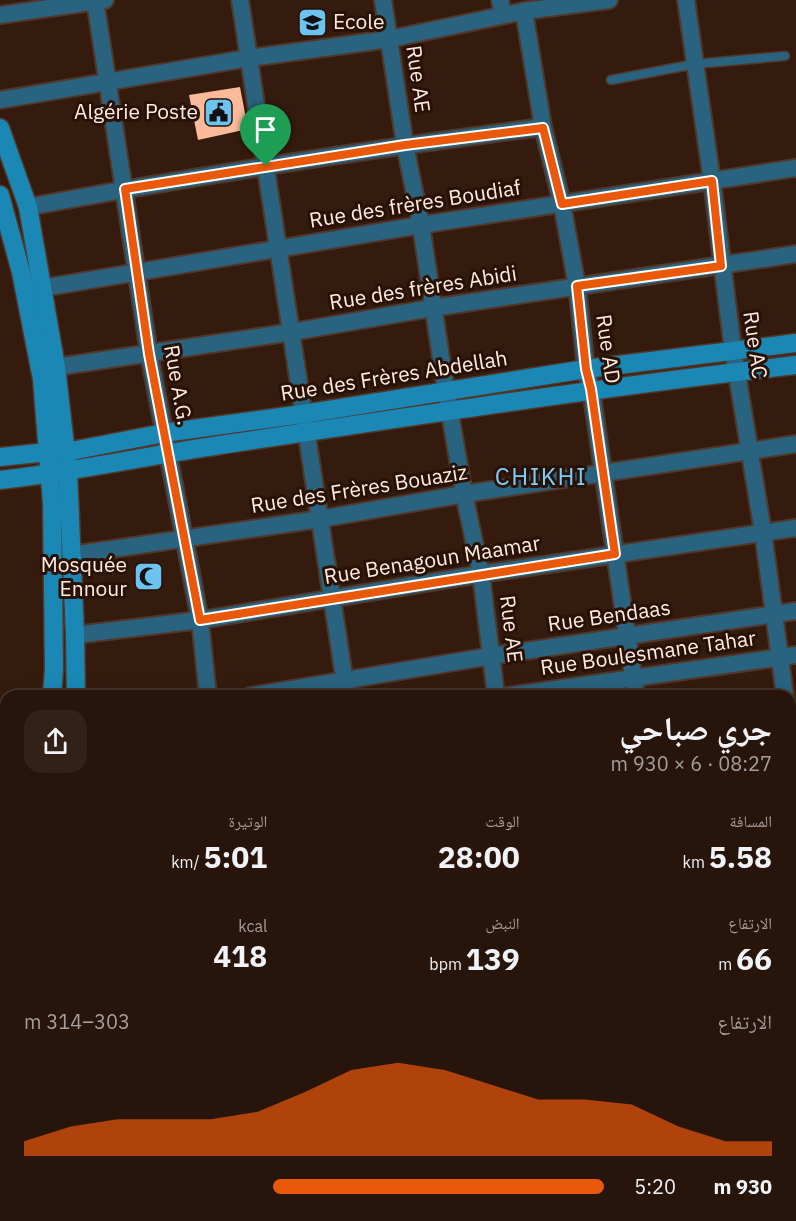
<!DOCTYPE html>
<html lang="ar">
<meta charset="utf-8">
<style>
body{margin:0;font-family:"IBM Plex Sans","Noto Naskh Arabic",sans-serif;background:#332118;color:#f1f3f6;direction:rtl;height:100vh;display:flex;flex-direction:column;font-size:22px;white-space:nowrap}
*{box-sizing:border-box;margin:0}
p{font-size:20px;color:#a49e9c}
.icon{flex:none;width:33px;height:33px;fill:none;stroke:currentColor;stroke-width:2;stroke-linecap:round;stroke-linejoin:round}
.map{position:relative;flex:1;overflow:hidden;direction:ltr}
.drawer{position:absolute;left:0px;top:690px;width:796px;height:531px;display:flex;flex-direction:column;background:#27140a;border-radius:18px 18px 0 0;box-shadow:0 3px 15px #0003,0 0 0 2px #43332b;direction:rtl}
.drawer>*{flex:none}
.pin{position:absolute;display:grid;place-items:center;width:51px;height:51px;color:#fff;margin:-62px -26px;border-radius:50% 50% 50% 0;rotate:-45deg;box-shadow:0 0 6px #0007}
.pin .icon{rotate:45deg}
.round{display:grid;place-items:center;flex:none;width:63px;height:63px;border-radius:18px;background:#332118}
.overview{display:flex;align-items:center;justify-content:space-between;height:102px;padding:0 24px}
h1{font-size:33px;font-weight:700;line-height:45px}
.stats{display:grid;grid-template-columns:repeat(3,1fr);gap:9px;height:102px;padding:6px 24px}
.stats div{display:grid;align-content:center}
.stats b{font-size:30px;font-weight:700}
.stats small{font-size:16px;font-weight:400}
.stats p{font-size:16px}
.chart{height:168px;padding:12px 24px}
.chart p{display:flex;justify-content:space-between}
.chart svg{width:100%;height:108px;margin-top:6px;fill:#ea580c;opacity:.7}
ul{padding:0 24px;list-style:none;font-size:20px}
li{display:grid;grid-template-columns:96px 72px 1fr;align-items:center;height:45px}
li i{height:15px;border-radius:8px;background:#ea580c}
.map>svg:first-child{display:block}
.building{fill:#fbbb9b}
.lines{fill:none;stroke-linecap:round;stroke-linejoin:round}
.lane-casing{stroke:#50382b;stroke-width:11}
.street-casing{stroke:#50382b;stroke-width:20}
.secondary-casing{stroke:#50382b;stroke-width:21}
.lane{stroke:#29637f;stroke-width:8}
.street{stroke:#29637f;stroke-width:16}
.secondary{stroke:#1b87b5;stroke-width:18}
.route-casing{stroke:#fff;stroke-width:12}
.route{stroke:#ea580c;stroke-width:8}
.labels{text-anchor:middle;stroke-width:6;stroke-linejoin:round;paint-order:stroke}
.poi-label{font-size:21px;fill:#ffede4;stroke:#2a1105;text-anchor:end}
.street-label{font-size:21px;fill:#ffede4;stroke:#2a1105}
.quarter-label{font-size:24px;letter-spacing:1.5px;fill:#7ccdf8;stroke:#2a1105}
</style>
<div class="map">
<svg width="796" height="1221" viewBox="0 0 796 1221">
<rect width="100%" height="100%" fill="#341b0d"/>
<path class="building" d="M 240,87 L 248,129 L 198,140 L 189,95 Z"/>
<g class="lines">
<defs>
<path id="lane" d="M 611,80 L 695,64 L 785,56"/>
<g id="street">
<path d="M 95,0 L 149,354 L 200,620 L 208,696"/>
<path d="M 240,0 L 347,696"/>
<path d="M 383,0 L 405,145 L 421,225 L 446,391 L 464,494 L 481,574 L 496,696"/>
<path d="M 500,0 L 503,15"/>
<path d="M 686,0 L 712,181 L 733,350 L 763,532 L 785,696"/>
<path d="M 524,11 L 543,127 L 562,204 L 577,286 L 586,369 L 591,389 L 636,696"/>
<path d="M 0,15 L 105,0"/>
<path d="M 0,100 L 249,58 L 390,39 L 524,11 L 609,0"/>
<path d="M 28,207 C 199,175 371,149 543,127"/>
<path d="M 42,288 L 421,225 L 796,168"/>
<path d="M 56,367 L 292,332 L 432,308 L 796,254"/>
<path d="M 71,555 L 320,519 L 464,494 L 796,444"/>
<path d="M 75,635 L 200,620 L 481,574 L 796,528"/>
<path d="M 250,696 L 491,656 L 796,611"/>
<path d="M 507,696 L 796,655"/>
<path d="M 0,712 L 6,712"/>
<path d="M 790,732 L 796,764"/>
<path d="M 0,820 L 6,819"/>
<path d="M 790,824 L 796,824"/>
<path d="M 790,907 L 796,906"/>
<path d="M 0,917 L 6,916"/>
<path d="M 790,935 L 796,934"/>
<path d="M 790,1015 L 796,1014"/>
<path d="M 0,1030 L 6,1029"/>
<path d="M 790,1078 L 796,1076"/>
<path d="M 0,1154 L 6,1153"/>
<path d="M 790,1194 L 796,1194"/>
<path d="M 285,1215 L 287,1221"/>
<path d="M 428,1215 L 428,1221"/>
<path d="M 568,1215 L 569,1221"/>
<path d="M 715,1215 L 716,1221"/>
<path d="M 622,1221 L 654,1215"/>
</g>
<g id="secondary">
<path d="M 0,128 L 28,207 L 56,367 L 68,472 L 75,635 L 76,696"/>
<path d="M 0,195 L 21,272 L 42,379 L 52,503 L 54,669 L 52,696"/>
<path d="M 0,457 L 48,452 L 66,452 L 164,433 L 303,414 L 586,369 L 796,343"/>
<path d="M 0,480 C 74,472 146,456 220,445 C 412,416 603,387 796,365"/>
<path d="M 155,1215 L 162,1221"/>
<path d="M 195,1215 L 204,1221"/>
</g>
</defs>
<use href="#lane" class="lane-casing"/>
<use href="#street" class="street-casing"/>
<use href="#secondary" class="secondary-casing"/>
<use href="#lane" class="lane"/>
<use href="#street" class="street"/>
<use href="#secondary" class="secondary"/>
</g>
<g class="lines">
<defs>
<path id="route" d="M 543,128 L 562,204 L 712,181 L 721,266 L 577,286 L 586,369 L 591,389 L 615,554 L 200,620 L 149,354 L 125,189 L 405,145 Z"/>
</defs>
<use href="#route" class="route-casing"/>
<use href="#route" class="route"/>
</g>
<defs>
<symbol id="school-square" viewBox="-11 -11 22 22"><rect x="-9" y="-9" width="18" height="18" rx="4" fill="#6ac3f1" stroke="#2a1105"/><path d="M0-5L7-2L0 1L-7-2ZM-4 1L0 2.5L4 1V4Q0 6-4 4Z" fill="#111"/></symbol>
<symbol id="civic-square" viewBox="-11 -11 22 22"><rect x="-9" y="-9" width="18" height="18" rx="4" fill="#6ac3f1" stroke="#2a1105"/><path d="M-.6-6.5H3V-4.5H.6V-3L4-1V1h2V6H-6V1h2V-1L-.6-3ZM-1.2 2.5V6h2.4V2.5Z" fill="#111"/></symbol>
<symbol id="mosque-square" viewBox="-11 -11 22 22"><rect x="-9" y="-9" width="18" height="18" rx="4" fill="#6ac3f1" stroke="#2a1105"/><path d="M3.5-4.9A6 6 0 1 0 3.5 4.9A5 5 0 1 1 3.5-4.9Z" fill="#111"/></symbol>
</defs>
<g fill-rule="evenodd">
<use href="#school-square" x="296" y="6" width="33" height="33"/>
<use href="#civic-square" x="202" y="96" width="33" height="33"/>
<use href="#mosque-square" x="132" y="560" width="33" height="33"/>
</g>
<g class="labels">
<g class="poi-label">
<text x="333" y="29" text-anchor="start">Ecole</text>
<text x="198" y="119">Algérie Poste</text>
<text x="127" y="572">Mosquée<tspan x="127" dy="24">Ennour</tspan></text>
</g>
<g class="street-label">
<text transform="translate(418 79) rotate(82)" y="7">Rue AE</text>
<text transform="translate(415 204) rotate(-9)" y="7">Rue des frères Boudiaf</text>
<text transform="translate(423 288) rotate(-9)" y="7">Rue des frères Abidi</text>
<text transform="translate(755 345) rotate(82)" y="7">Rue AC</text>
<text transform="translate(608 349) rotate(82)" y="7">Rue AD</text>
<text transform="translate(394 376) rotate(-9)" y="7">Rue des Frères Abdellah</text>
<text transform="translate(178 385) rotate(80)" y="7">Rue A.G.</text>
<text transform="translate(359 489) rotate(-9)" y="7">Rue des Frères Bouaziz</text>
<text transform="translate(432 560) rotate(-9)" y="7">Rue Benagoun Maamar</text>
<text transform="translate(609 616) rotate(-8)" y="7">Rue Bendaas</text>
<text transform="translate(511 629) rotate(83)" y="7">Rue AE</text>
<text transform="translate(648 653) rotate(-8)" y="7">Rue Boulesmane Tahar</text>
</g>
<g class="quarter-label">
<text x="541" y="485">CHIKHI</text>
</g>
</g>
</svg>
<div class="pin" style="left:266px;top:166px;background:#1e9e55"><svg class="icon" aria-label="arrive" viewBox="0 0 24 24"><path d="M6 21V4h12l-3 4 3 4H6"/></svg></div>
<section class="drawer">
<div class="overview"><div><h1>جري صباحي</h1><p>08:27 · 6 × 930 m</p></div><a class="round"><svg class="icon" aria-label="share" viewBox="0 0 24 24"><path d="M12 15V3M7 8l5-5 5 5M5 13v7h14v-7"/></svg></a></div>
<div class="stats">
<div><p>المسافة</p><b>5.58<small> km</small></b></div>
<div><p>الوقت</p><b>28:00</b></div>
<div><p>الوتيرة</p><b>5:01<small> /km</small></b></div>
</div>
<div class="stats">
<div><p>الارتفاع</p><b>66<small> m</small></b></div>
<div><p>النبض</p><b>139<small> bpm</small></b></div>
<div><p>kcal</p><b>418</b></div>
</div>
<div class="chart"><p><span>الارتفاع</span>303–314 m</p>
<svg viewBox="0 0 160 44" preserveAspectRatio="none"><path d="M0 44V38L10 32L20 29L30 29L40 29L50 26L60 18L70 9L80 6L90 9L100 15L110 21L120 21L130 23L140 32L150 38L160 38V44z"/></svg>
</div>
<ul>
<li><b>930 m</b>5:20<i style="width:57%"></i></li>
</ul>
</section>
</div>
